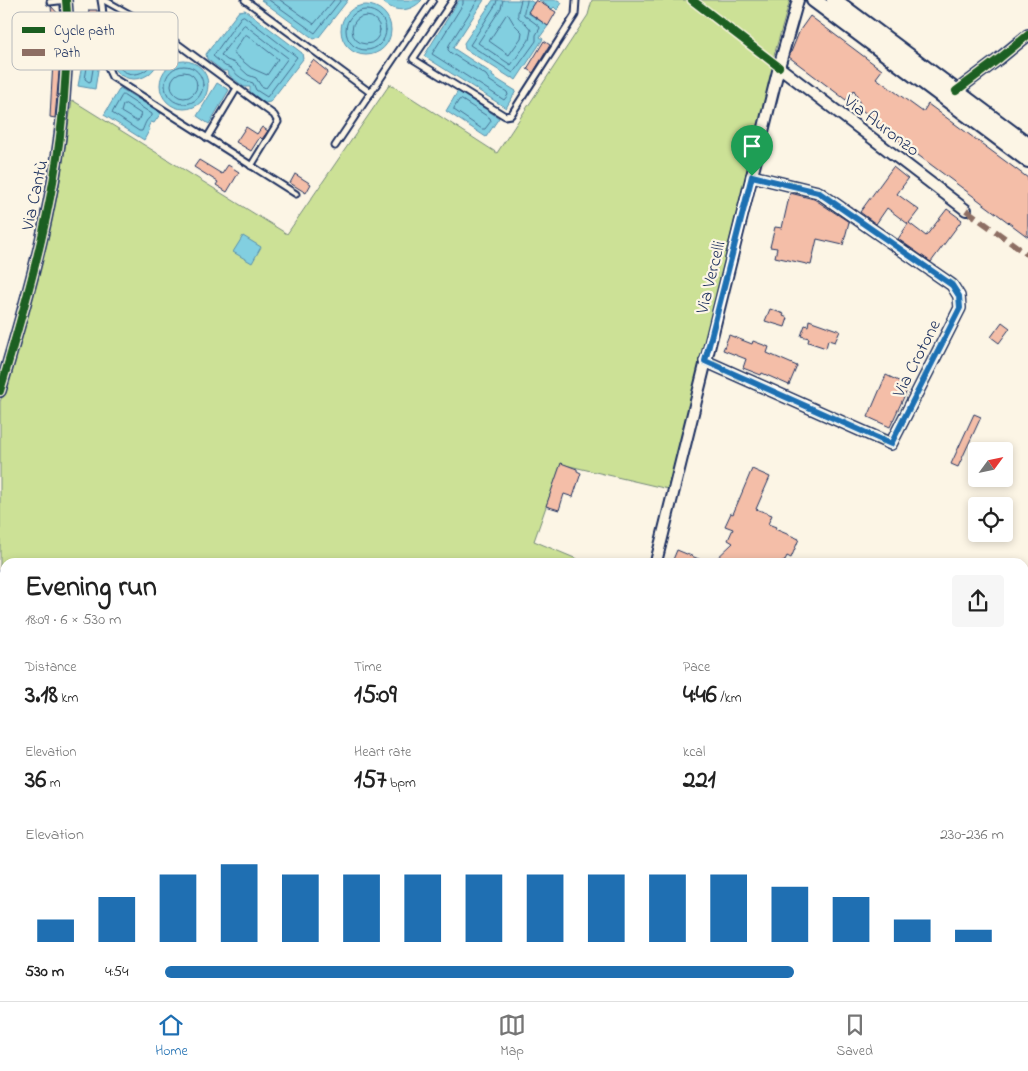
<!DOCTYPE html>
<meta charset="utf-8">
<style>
body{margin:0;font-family:"Indie Flower",sans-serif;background:#f6f6f6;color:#222;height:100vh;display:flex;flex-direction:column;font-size:19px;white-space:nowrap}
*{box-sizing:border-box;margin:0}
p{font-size:16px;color:#767676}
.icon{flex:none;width:28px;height:28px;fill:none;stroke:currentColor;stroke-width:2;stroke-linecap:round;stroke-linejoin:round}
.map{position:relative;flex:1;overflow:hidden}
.details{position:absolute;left:0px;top:558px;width:1029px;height:444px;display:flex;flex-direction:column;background:#fff;border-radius:15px 15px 0 0;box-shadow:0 2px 8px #0003}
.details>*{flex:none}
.needle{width:32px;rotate:57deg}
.fabs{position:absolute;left:968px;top:442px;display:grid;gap:10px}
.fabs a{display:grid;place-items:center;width:45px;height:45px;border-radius:5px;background:#fff;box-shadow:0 2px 8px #0003;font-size:25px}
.pin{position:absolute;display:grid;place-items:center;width:42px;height:42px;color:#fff;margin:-51px -21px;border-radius:50% 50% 50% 0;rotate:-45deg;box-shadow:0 0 5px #0007}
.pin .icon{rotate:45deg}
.round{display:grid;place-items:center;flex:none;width:52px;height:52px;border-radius:5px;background:#f6f6f6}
.summary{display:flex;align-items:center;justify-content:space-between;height:85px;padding:0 25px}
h1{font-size:28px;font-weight:800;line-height:38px}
.figures{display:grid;grid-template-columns:repeat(3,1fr);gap:8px;height:85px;padding:5px 25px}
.figures div{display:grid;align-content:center}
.figures b{font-size:25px;font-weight:800}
.figures small{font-size:14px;font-weight:400}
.figures p{font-size:14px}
.chart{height:140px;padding:10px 25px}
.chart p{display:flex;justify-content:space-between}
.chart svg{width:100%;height:90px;margin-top:5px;stroke:#1f6fb2;stroke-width:6}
ul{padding:0 25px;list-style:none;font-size:16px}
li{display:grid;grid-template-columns:80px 60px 1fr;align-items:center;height:38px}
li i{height:12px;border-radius:6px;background:#1f6fb2}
.menu{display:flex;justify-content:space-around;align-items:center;height:70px;border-top:1px solid #e0e0e0;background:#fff;font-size:14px;color:#767676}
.menu a{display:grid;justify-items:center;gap:2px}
.menu .selected{color:#1f6fb2}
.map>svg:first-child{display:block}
.green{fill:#cce196;stroke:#74887a}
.water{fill:#82cfe0;stroke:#598fac}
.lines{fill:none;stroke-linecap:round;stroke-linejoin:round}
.shore{stroke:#446f92;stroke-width:1}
.building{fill:#f4bea8;stroke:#1b2f5e}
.service-casing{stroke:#1b2f5e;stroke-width:9}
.minor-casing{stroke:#1b2f5e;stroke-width:14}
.secondary-casing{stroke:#1b2f5e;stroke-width:18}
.service{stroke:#fcf5e5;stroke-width:5}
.minor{stroke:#fcf5e5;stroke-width:10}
.secondary{stroke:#fcf5e5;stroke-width:14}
.quiet{stroke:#8d6e63;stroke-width:6;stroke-dasharray:12 6;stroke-linecap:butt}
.cycleway-casing{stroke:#fcf5e5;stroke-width:11}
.cycleway{stroke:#1b5e20;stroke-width:8}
.route-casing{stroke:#fff;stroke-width:10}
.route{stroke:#1f6fb2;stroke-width:6}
.labels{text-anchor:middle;stroke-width:4.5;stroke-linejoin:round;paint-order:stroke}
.street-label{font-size:18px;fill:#1b2f5e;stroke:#fcf5e5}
.key{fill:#fcf5e5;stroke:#b8babc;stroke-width:1}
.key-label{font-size:14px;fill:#1b2f5e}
</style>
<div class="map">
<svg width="1028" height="1001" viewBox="0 0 1028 1001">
<rect width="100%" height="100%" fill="#fcf5e5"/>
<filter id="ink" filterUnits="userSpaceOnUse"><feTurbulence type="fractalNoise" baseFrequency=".02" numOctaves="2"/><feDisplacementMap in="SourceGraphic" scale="10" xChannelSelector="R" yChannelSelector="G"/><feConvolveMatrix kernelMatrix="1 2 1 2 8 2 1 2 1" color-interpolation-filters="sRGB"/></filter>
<g filter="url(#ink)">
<g class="green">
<path d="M 592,0 L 687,0 L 773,68 L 668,489 L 561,464 L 534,541 L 584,562 L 5,562 L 5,576 L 0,573 L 0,402 L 28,305 L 59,186 L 72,100 L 287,234 L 390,84 L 497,153 L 588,15 Z"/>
<path d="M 697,0 L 790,0 L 773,59 Z"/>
<path d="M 482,996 L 546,996 L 545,1001 L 488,1001 Z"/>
<path d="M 555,996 L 688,996 L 684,1001 L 554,1001 Z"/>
</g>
<g class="water">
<path d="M 261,0 L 348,0 L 319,37 L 314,39 Z"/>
<path d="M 381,0 L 422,0 C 410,13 393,13 381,0 Z"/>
<path d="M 459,0 L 484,0 L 453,48 L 493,74 L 492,76 L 516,91 L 506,108 L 424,56 Z"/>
<path d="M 493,0 L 529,0 L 534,3 L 528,13 L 548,26 L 540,37 L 543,39 L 516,80 L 512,77 L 511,78 L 465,49 L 464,43 Z"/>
<path d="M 539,0 L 558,0 L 562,3 L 557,10 L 554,7 L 552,9 Z"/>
<circle cx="366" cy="30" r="25"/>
<path d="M 245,10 L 302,53 L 303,59 L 270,102 L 265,103 L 250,92 L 250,87 L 244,87 L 229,75 L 228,71 L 223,71 L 207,59 L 206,54 L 239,11 Z"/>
<circle cx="134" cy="54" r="25"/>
<path d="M 84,54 L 100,57 L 95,89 L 78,86 Z"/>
<circle cx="184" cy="85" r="24"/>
<path d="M 217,83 L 229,90 L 209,124 L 197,116 Z"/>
<path d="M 120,88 L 161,113 L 154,123 L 151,122 L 148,127 L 150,129 L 144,140 L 104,115 Z"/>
<path d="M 458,91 L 499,118 L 486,137 L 446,111 Z"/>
<path d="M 243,236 L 261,247 L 252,263 L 233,252 Z"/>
</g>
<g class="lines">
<g class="shore">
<path d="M 269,0 L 315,33 L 341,0"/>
<path d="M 280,0 L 314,24 L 334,0"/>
<path d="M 463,0 L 463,4 L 432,54 L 504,100 L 508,95 L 507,92 L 490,81 L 486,75 L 451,53 L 448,50 L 449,45 L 478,0"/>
<path d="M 497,0 L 496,4 L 470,45 L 513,73 L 536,41 L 536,35 L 540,28 L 539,26 L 524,15 C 523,9 527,6 527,0"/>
<path d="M 503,0 L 501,8 L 478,43 L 511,65 L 529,40 L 531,30 C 519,13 514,25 521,0"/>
<circle cx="366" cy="30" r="20"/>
<path d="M 508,14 L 514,24 L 522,32 L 521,38 L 509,55 L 489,41 L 506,15 Z"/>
<circle cx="366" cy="30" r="14"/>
<path d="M 244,16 L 297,57 L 267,97 L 256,90 L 253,83 C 243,80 237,76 231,68 L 225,66 L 213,56 L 241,17 Z"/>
<path d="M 245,25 L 288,58 L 266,88 L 261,86 L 256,78 L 248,75 L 235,63 L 227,60 L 221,55 L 243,26 Z"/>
<circle cx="134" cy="54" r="20"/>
<path d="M 247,35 L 278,59 L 267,75 L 251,68 L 233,53 L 244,36 Z"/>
<circle cx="134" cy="54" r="13"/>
<path d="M 90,60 L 94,63 L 91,81 L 89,82 L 85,79 L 88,62 Z"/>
<circle cx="184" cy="85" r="19"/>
<circle cx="184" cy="85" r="13"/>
<path d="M 123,95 L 152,114 L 152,116 C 145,120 145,125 142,131 L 139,131 L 112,113 L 121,97 Z"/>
<path d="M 462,100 L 490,118 L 491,121 L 485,129 L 482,129 L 454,110 L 454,108 L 459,100 Z"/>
<path d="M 126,104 L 141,114 L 138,121 L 136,121 L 121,112 L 123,105 Z"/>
</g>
</g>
<g class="building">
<path d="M 536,0 L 556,12 L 548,26 L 528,12 Z"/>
<path d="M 51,6 L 60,16 L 61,21 L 60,62 L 55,118 L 50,117 L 54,42 Z"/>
<path d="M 89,10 L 97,10 L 97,17 L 99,17 L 99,22 L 97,36 L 85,34 Z"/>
<path d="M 810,16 L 882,70 L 876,78 L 923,112 L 928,104 L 1028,178 L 1028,237 L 875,123 L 876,121 L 863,111 L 854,90 L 846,100 L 789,57 L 800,30 Z"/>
<path d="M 544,41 L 550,45 L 533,73 L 527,69 Z"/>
<path d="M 313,60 L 328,72 L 319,84 L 304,73 Z"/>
<path d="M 246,127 L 257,134 L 262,127 L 268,131 L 262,139 L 260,137 L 251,151 L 236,142 Z"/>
<path d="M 199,160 L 222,174 L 228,165 L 239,172 L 227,192 L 216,185 L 218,182 L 194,167 Z"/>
<path d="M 893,167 L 908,179 L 897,194 L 919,210 L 909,223 L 926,236 L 947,209 L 962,220 L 931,262 L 898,239 L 908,224 L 887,208 L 876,224 L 860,212 Z"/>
<path d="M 295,174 L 311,184 L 306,193 L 290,183 Z"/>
<path d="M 790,193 L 814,199 L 849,222 L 843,245 L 817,239 L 811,265 L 775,257 L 777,248 L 770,247 L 775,227 L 782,228 Z"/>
<path d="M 770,309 L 784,314 L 783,316 L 788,318 L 785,327 L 765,321 Z"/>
<path d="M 809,320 L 840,331 L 835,342 L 828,340 L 826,348 L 808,342 L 809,338 L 801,336 L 805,325 L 808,326 Z"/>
<path d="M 1002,322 L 1010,328 L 999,343 L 991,337 Z"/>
<path d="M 729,335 L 752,344 L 753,341 L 769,347 L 767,353 L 797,366 L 789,385 L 762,373 L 761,375 L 743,368 L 746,359 L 723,350 Z"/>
<path d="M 886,375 L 909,386 L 890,427 L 868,417 Z"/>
<path d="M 974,414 L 981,417 L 958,467 L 951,464 Z"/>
<path d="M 561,463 L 577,469 L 577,471 L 581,473 L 573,497 L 564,494 L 559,510 L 546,506 Z"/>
<path d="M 752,469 L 770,477 L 756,509 L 772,515 L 768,524 L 776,527 L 775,529 L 799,539 L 791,558 L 787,556 L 784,562 L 713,562 L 733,543 L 728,540 L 733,529 L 725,526 L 731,513 L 733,514 Z"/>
<path d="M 677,550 L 706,562 L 672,562 Z"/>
</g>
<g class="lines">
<defs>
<g id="service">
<path d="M 101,0 C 107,27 99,52 112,77 L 296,194"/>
<path d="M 104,0 L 163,33 L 274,115 L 278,122 L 251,166"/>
<path d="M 245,0 L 371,93"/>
<path d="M 453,0 L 413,59 L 505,116 L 511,115 L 575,15 L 576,0"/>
<path d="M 50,2 L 67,0"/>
<path d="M 207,138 L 237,88"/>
<path d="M 335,146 L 433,0"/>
</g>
<g id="minor">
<path d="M 779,67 L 966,210"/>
<path d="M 956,91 L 1000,58 L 1028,35"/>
<path d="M 705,361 L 891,444 L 960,308 L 959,296 L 952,285 L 818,192 L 752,176"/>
<path d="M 0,391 C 30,290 59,188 65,83 C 67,55 69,29 66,0"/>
<path d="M 656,562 L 779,67 L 798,0"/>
<path d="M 0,577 L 5,580"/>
<path d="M 477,996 L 483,1001"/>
<path d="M 549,1001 L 550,996"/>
</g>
<g id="secondary">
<path d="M 814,0 L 1028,160"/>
<path d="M 834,0 L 1028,145"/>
</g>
</defs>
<use href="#service" class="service-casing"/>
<use href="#minor" class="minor-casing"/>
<use href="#secondary" class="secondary-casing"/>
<use href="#service" class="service"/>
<use href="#minor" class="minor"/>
<use href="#secondary" class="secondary"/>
<g class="quiet">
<path d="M 966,210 L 1028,255"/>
<path d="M 1024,852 L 1028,853"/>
<path d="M 1024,913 L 1028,907"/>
</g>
<defs>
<g id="cycleway">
<path d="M 692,0 L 779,67"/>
<path d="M 956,91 L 1000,58 L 1028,35"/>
<path d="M 705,361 L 891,444 L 960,308 L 959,296 L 952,285 L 818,192 L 752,176"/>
<path d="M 0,391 C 30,290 59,188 65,83 C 67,55 69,29 66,0"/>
</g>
</defs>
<use href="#cycleway" class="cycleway-casing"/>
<use href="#cycleway" class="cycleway"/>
</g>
</g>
<g class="lines" filter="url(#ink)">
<defs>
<path id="route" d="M 752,176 L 818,192 L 952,285 L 959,296 L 960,308 L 891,444 L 705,361 Z"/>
</defs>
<use href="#route" class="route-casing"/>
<use href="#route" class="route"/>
</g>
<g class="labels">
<g class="street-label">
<text transform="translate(882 125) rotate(37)" y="6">Via Auronzo</text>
<text transform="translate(34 195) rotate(-78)" y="6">Via Cantù</text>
<text transform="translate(710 277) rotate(-76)" y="6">Via Vercelli</text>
<text transform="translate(916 358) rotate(-63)" y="6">Via Crotone</text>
</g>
</g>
<rect x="12" y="12" width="166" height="58" rx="8" class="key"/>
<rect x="22" y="27" width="23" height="6" fill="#1b5e20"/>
<rect x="22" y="49" width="23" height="7" fill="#8d6e63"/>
<g class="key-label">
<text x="54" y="35">Cycle path</text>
<text x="54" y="57">Path</text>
</g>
</svg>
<div class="fabs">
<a><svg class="needle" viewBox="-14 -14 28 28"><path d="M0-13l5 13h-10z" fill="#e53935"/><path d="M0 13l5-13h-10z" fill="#767676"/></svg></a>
<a><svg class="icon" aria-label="locate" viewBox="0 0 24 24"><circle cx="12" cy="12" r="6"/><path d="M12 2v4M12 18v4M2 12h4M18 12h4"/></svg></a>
</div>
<div class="pin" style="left:752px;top:176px;background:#1e9e55"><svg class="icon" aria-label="arrive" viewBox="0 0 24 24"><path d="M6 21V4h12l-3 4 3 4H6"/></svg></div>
<section class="details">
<div class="summary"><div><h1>Evening run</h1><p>18:09 · 6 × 530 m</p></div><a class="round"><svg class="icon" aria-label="share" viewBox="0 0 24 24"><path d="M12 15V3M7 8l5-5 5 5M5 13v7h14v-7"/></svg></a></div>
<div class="figures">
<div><p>Distance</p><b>3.18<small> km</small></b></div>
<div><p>Time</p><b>15:09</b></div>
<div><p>Pace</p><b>4:46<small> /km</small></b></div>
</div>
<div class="figures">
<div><p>Elevation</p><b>36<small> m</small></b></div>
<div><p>Heart rate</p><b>157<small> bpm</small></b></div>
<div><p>kcal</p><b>221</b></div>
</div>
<div class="chart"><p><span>Elevation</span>230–236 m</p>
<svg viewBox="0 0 160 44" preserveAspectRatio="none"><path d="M5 44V33M15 44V22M25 44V11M35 44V6M45 44V11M55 44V11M65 44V11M75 44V11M85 44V11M95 44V11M105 44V11M115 44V11M125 44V17M135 44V22M145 44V33M155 44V38"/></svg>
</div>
<ul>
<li><b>530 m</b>4:54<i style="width:75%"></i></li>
</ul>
</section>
</div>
<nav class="menu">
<a class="selected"><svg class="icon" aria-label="home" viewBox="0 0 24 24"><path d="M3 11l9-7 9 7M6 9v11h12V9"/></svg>Home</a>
<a><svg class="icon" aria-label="map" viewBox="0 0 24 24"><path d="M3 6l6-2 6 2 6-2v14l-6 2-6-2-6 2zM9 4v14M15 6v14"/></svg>Map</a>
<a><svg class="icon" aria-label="saved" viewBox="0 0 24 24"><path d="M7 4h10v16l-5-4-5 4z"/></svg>Saved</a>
</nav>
